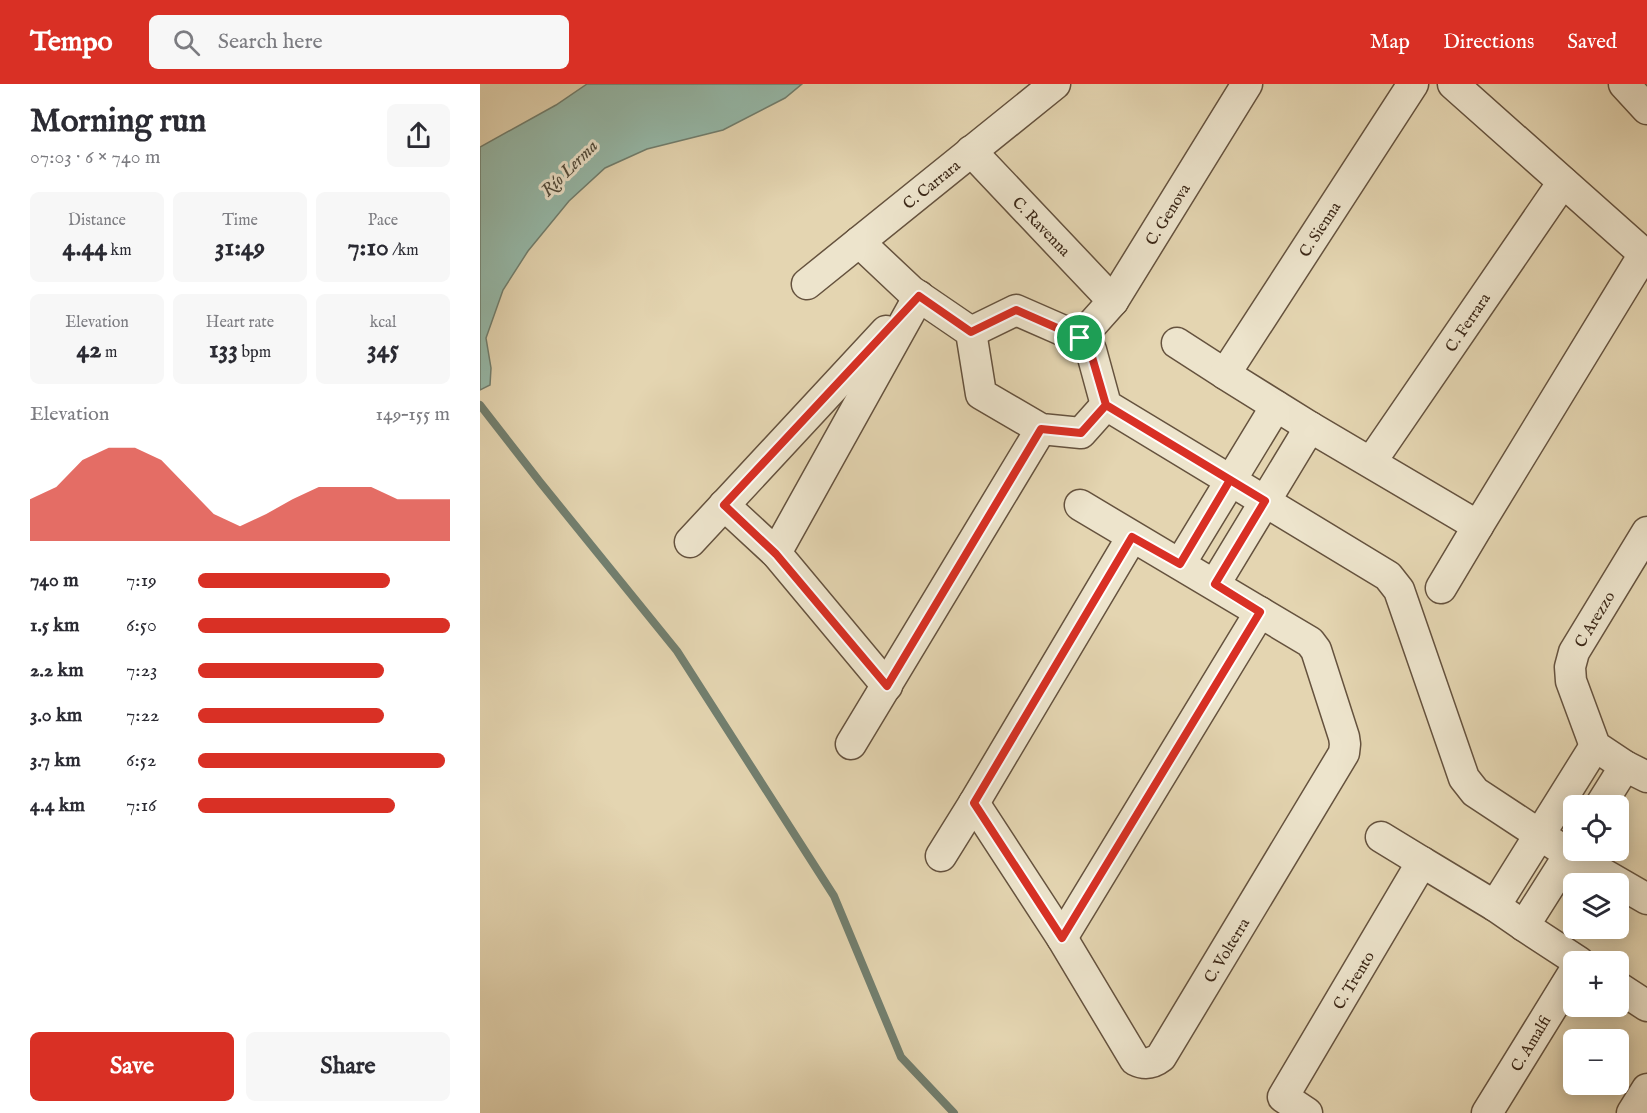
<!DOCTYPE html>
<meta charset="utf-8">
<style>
body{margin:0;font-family:"IM FELL English",serif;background:#f7f7f7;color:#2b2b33;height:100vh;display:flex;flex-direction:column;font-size:22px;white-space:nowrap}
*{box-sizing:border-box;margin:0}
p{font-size:20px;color:#7c7c81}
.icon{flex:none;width:33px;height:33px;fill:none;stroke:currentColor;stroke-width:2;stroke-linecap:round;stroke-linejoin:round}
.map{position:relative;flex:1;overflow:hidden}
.details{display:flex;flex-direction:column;background:#fff;width:480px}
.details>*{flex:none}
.controls{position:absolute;left:1083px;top:711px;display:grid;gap:12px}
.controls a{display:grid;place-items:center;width:66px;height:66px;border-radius:9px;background:#fff;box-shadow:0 3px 15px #0003;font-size:30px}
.pin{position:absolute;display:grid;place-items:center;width:51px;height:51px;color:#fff;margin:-26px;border:3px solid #fff;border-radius:50%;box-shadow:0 2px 6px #0007}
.round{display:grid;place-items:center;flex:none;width:63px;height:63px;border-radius:9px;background:#f7f7f7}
.overview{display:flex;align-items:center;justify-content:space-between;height:102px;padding:0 30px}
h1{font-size:33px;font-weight:800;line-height:45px}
.stats{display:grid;grid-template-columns:repeat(3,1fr);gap:9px;height:102px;padding:6px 30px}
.stats div{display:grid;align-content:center;border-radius:9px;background:#f7f7f7;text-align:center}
.stats b{font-size:26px;font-weight:800}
.stats small{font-size:16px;font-weight:400}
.stats p{font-size:16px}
.chart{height:168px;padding:12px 30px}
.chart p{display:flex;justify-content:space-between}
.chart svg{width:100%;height:108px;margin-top:6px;fill:#d93025;opacity:.7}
.primary-button{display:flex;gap:12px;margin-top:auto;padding:12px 30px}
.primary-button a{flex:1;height:69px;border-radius:9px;background:#d93025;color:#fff;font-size:24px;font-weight:800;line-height:69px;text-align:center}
.primary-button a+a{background:#f7f7f7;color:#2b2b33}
ul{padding:0 30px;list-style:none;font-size:20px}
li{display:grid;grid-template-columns:96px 72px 1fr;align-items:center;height:45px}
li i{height:15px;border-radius:8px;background:#d93025}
header{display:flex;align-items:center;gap:36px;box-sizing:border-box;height:84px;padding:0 30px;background:#d93025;color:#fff}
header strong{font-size:28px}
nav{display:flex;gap:33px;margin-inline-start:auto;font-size:21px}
.search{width:420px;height:54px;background:#f7f7f7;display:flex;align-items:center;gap:15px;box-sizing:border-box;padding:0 21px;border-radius:9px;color:#7c7c81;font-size:22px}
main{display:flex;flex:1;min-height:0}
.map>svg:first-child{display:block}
.water{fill:#96b9a9;stroke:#727f6f;stroke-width:1.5}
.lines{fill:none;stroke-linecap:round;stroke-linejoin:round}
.stream{stroke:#727f6f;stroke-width:8}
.minor-casing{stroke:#65523e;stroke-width:33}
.minor{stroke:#ede4cc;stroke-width:30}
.route-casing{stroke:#fff;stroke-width:12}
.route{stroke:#d93025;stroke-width:8}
.labels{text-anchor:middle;stroke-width:6;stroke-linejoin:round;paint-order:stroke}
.street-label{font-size:16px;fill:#3b2717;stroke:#ede4cc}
.water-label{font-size:18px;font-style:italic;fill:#524c3c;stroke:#ede4cc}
</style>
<header>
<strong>Tempo</strong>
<div class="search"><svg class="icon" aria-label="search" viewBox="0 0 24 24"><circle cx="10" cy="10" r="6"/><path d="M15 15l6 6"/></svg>Search here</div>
<nav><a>Map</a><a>Directions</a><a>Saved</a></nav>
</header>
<main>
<section class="details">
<div class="overview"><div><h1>Morning run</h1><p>07:03 · 6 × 740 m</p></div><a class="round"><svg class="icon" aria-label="share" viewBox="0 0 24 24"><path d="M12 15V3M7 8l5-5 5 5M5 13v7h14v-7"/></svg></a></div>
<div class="stats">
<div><p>Distance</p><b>4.44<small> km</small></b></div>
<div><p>Time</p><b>31:49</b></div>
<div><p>Pace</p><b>7:10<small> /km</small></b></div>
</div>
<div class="stats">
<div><p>Elevation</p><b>42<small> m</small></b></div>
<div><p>Heart rate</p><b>133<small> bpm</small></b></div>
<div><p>kcal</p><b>345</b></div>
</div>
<div class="chart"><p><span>Elevation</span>149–155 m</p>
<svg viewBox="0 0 160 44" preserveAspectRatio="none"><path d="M0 44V27L10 22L20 11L30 6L40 6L50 11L60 22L70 33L80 38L90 33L100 27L110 22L120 22L130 22L140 27L150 27L160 27V44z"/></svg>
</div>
<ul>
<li><b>740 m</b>7:19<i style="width:76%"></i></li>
<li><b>1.5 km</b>6:50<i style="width:100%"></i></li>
<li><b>2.2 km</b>7:23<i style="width:74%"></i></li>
<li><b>3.0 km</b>7:22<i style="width:74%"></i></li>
<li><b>3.7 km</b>6:52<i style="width:98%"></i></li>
<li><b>4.4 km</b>7:16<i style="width:78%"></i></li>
</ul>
<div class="primary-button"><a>Save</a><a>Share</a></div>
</section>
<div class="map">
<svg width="1167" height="1029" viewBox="0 0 1167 1029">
<rect width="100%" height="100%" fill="#e4d5b1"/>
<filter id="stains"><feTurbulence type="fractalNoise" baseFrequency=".00333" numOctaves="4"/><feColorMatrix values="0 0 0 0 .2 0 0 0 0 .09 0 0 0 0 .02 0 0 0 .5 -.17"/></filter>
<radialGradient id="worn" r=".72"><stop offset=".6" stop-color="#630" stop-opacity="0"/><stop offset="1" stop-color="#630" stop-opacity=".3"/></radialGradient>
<path class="water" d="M 107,0 L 322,0 L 305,14 L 243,46 L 167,65 L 125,84 L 89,117 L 48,167 L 23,206 L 6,254 L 11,284 L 10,301 L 0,306 L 0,63 L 76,21 Z"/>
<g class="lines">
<path class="stream" d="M 0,321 L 60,398 L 197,567 L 354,812 L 421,973 L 474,1029"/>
<defs>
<g id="minor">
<path d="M 1144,0 L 1167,25"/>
<path d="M 491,67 L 633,217"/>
<path d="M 379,158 L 431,207 L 491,248 L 501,310 L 561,345 L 601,349 L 626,321"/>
<path d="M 327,200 L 575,0"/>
<path d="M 491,248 L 536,226 L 600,254 L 611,266 L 626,321 L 908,492 L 919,506 L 984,694 L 995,708 L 1089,770 L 1167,815"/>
<path d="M 600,254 L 633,217 L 767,0"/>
<path d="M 697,259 L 745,290"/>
<path d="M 830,343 L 745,290 L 933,0"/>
<path d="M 891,378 L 1083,98"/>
<path d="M 244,421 L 296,469 L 439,212"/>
<path d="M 1167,448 L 1094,568 L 1090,583 L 1091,597 L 1115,662 L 1145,682 L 1167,693"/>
<path d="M 210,458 L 406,247"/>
<path d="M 296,469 L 407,602"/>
<path d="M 700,480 L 796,322"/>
<path d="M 735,500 L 830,343 L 998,442 L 1164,170 L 973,0"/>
<path d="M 961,504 L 998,442"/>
<path d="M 371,660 L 561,345"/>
<path d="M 494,719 L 582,854 L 655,976 C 665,981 672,980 681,973 L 864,669 L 865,660 L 864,653 L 836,566 L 830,558 L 600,421"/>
<path d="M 1120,722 L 1145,682"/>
<path d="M 901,753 L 942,778"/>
<path d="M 1094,763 L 1044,842 L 1099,878"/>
<path d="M 461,772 L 494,719 L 652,453"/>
<path d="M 1015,822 L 1115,662"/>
<path d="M 582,854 L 780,528"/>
<path d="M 1138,903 L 1167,922"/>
<path d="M 827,1029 L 803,1013 L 942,778 L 1015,822 L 1044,842"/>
<path d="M 1007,1029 L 1094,888"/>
<path d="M 1152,1029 L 1167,1005"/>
</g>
</defs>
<use href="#minor" class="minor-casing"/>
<use href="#minor" class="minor"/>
</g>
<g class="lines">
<defs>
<path id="route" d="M 600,254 L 536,226 L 491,248 L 439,212 L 244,421 L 296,470 L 407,602 L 561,345 L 601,349 L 626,321 L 750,396 L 700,480 L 652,453 L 494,719 L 582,854 L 780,528 L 735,500 L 785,417 L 626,321 L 610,266 L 600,254"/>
</defs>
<use href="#route" class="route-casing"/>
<use href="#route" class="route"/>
</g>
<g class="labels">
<g class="street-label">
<text transform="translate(451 100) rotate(-39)" y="6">C. Carrara</text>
<text transform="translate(687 130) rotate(-58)" y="6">C. Genova</text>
<text transform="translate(562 142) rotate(46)" y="6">C. Ravenna</text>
<text transform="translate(839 145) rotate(-57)" y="6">C. Sienna</text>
<text transform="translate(987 238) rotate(-56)" y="6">C. Ferrara</text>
<text transform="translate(1114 535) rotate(-59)" y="6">C Arezzo</text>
<text transform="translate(746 866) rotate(-59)" y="6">C. Volterra</text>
<text transform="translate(873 896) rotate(-59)" y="6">C. Trento</text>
<text transform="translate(1050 959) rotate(-59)" y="6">C. Amalfi</text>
</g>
<g class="water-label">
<text transform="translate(89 84) rotate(-45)" y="6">Río Lerma</text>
</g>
</g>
<rect width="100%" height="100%" filter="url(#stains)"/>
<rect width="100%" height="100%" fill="url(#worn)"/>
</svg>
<div class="controls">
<a><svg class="icon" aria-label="locate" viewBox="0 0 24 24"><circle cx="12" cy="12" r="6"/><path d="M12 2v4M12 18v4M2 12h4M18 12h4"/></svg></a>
<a><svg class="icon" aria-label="layers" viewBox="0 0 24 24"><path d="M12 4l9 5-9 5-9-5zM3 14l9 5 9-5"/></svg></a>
<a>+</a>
<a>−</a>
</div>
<div class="pin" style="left:600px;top:254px;background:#1e9e55"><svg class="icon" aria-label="arrive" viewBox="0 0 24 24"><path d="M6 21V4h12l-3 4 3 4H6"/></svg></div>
</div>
</main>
